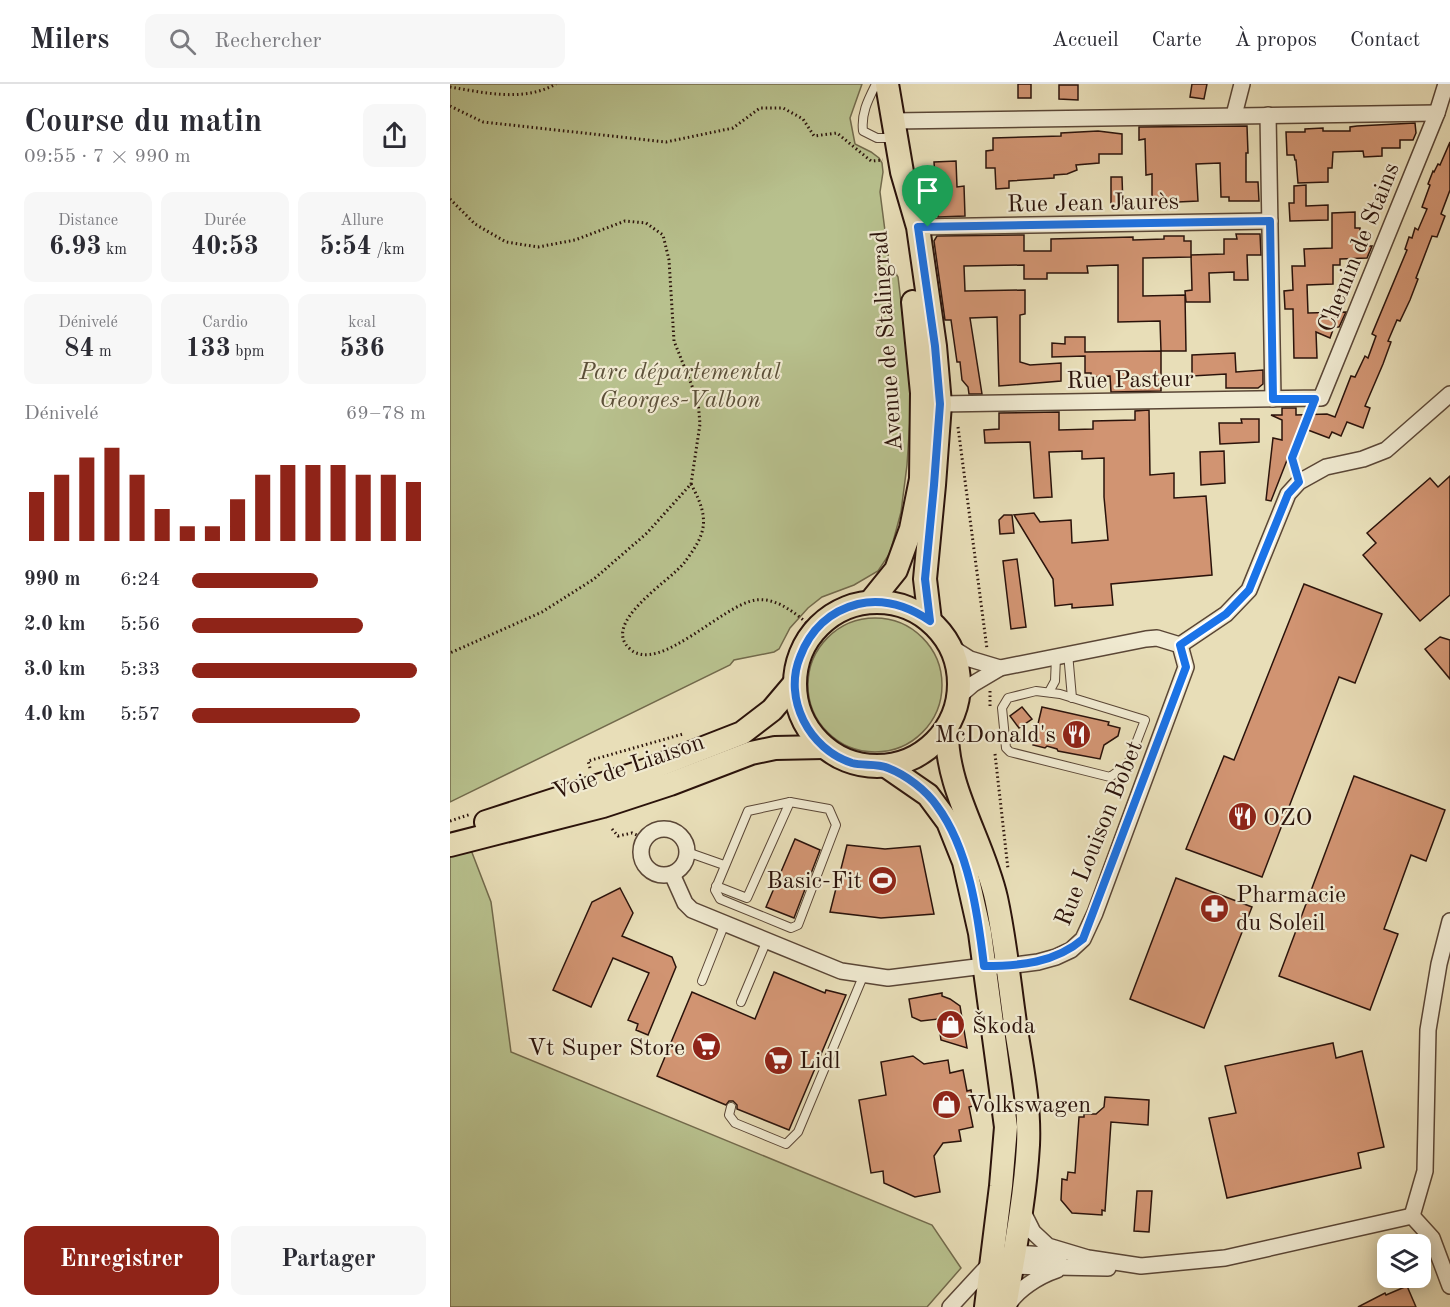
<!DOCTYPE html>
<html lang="fr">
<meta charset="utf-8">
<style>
body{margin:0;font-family:"Old Standard TT",serif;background:#f7f7f7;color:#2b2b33;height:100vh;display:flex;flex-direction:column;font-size:22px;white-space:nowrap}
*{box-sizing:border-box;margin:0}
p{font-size:20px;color:#7c7c81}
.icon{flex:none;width:33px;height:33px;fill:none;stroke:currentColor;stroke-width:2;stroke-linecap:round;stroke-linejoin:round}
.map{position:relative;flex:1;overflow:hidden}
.sheet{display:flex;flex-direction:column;background:#fff;width:450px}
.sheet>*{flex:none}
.controls{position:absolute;left:927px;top:1150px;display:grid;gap:12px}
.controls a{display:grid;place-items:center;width:54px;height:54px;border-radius:12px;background:#fff;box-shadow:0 3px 15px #0003;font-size:30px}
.pin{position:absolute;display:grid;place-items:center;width:51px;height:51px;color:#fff;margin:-62px -26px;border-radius:50% 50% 50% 0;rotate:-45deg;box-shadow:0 0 6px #0007}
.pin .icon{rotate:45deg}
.round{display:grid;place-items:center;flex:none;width:63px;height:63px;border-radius:12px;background:#f7f7f7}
.overview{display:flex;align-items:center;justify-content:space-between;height:102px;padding:0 24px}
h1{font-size:33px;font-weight:600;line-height:45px}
.metrics{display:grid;grid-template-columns:repeat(3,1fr);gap:9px;height:102px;padding:6px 24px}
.metrics div{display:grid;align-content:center;border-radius:12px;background:#f7f7f7;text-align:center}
.metrics b{font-size:26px;font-weight:600}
.metrics small{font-size:16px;font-weight:400}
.metrics p{font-size:16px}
.chart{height:168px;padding:12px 24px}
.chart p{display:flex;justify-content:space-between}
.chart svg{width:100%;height:108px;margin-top:6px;stroke:#8f2418;stroke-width:6}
.primary-button{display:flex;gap:12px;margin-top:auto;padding:12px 24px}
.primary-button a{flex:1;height:69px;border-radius:12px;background:#8f2418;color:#fff;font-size:24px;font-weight:600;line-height:69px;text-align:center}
.primary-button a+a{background:#f7f7f7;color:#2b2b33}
ul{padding:0 24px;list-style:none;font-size:20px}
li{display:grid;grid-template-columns:96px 72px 1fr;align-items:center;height:45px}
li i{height:15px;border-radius:8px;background:#8f2418}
header{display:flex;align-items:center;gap:36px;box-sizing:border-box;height:84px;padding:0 30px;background:#fff;border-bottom:2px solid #e1e1e2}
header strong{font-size:28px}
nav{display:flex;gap:33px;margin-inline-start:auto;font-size:21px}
.search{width:420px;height:54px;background:#f7f7f7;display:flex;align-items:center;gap:15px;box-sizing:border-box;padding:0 21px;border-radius:12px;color:#7c7c81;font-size:22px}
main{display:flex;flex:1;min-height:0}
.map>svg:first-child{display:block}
.green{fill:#b8c18e;stroke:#726a4c;stroke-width:1.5}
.building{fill:#d19472;stroke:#2b130b;stroke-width:1.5}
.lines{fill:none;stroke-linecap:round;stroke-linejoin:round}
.lane-casing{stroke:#5a4636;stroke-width:10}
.street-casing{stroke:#5a4636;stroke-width:18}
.primary-casing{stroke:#2b130b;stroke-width:26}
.path{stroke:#2b130b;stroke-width:3;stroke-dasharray:1.5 3;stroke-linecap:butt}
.lane{stroke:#f0ead1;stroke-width:8}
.street{stroke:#f0ead1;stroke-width:15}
.primary{stroke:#e8deb8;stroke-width:22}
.route-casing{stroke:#fff;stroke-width:12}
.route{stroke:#1a73e8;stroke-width:8}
.labels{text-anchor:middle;stroke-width:4.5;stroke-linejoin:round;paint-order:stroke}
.street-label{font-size:24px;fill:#2b130b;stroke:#f0ead1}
.park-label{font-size:24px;font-style:italic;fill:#5c5039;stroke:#f0ead1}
.poi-label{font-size:24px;fill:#2b130b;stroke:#f0ead1;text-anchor:start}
</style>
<header>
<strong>Milers</strong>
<div class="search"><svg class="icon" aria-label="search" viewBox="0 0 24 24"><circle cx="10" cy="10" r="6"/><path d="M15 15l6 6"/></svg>Rechercher</div>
<nav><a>Accueil</a><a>Carte</a><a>À propos</a><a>Contact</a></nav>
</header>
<main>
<section class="sheet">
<div class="overview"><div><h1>Course du matin</h1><p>09:55 · 7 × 990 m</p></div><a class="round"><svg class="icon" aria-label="share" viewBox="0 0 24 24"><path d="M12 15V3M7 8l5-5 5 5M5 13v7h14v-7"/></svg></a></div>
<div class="metrics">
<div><p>Distance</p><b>6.93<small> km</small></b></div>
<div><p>Durée</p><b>40:53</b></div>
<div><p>Allure</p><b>5:54<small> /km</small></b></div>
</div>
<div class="metrics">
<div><p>Dénivelé</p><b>84<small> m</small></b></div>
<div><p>Cardio</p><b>133<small> bpm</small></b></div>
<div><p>kcal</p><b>536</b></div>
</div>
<div class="chart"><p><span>Dénivelé</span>69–78 m</p>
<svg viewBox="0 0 160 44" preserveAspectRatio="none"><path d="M5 44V24M15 44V17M25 44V10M35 44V6M45 44V17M55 44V31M65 44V38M75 44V38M85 44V27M95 44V17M105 44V13M115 44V13M125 44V13M135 44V17M145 44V17M155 44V20"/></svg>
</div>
<ul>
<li><b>990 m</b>6:24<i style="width:54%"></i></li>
<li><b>2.0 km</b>5:56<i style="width:73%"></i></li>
<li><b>3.0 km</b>5:33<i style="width:96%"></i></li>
<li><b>4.0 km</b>5:57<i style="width:72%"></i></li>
</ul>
<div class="primary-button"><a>Enregistrer</a><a>Partager</a></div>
</section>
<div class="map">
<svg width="1000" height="1223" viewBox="0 0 1000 1223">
<rect width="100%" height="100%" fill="#e8deb8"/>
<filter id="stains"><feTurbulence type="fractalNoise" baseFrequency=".00333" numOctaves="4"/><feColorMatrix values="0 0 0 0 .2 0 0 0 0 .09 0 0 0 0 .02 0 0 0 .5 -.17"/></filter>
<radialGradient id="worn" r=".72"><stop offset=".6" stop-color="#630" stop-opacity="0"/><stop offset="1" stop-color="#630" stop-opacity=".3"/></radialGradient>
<g class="green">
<path d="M 0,0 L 412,0 L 400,34 L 405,60 L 421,68 L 429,74 L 432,79 L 433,88 L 430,108 L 439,178 L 448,193 L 459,285 L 461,320 L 457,381 L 451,428 L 440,469 L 428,487 L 404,501 L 372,513 L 358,524 L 340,544 L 329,565 L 324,568 L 284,576 L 280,581 L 0,718 Z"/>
<circle cx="425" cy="601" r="67"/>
<path d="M 21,766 L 41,818 L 61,968 L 482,1141 L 511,1184 L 477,1223 L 0,1223 L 0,772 Z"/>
</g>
<g class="building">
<rect x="568" y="0" width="13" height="14"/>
<path d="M 742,0 L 757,0 L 754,15 L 740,13 Z"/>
<path d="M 609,1 L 628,1 L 628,16 L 609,15 Z"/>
<path d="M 965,39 L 966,49 L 963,56 L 950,56 L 950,64 L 932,64 L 932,72 L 914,73 L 913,67 L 883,68 L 882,84 L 878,84 L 878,98 L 848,99 L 846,76 L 845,76 L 844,71 L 837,71 L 836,48 L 855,48 L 855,45 L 873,44 L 873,47 L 900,47 L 900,43 L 907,42 Z"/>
<path d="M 797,42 L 798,69 L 796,69 L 796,98 L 808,98 L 809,117 L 779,117 L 779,113 L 771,113 L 770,79 L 746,80 L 748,117 L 728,118 L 728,116 L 702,116 L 702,90 L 696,91 L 695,55 L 689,56 L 689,43 Z"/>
<path d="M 648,47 L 672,50 L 672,70 L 649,70 L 649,79 L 626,81 L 627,86 L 617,90 L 604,91 L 604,94 L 559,97 L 559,104 L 546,105 L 545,84 L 536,84 L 536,67 L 543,66 L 543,54 L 611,52 L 611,49 Z"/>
<path d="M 1000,58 L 1000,106 L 991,130 L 995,132 L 987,153 L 982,152 L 966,194 L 968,195 L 960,216 L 950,237 L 947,236 L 938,257 L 941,258 L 933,280 L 915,322 L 920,324 L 913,344 L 897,338 L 891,352 L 882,348 L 879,354 L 850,343 L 821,417 L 816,416 L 823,354 L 832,356 L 832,336 L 821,331 L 832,331 L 832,324 L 846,324 L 846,331 L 877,330 L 885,333 L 901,292 L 905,293 L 915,272 L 918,274 L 926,252 L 922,250 L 957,166 L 955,165 L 959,153 L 962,154 L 965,144 L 968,146 L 977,125 L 972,123 L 980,101 L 978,100 L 983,87 L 984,88 L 988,80 L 990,81 Z"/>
<path d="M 506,77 L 507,103 L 514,102 L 515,132 L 488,133 L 484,78 Z"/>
<path d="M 661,93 L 672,93 L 673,122 L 661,122 Z"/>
<path d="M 856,101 L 856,122 L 878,121 L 878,136 L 840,137 L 839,119 L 844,119 L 844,102 Z"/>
<path d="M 905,128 L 905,144 L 910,144 L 910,162 L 922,162 L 917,174 L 890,175 L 890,181 L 883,181 L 883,200 L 857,201 L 858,229 L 896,228 L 889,243 L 884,243 L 880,254 L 866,248 L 867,274 L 844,274 L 843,225 L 835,225 L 834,207 L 843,206 L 842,182 L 855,182 L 854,165 L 882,164 L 882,129 Z"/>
<path d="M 786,150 L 810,150 L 811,171 L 797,171 L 798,196 L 784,196 L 784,188 L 759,189 L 760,218 L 736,218 L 735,207 L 742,206 L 741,171 L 774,170 L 774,155 L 787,155 Z"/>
<path d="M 574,151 L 574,167 L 601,167 L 601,155 L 683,153 L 683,156 L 714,155 L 714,152 L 734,152 L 734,157 L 741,157 L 741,173 L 693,174 L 693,212 L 735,211 L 736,267 L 711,267 L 710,237 L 668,238 L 668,181 L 637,182 L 638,189 L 597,189 L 597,195 L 574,195 L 574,181 L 514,182 L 515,207 L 575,206 L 575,230 L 570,231 L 570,278 L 580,281 L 611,279 L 611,297 L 549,302 L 547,233 L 520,234 L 532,310 L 519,310 L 518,303 L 512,296 L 510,278 L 507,278 L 501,236 L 495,236 L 484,157 L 487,152 Z"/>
<path d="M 615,253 L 635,253 L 635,268 L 711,267 L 711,307 L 661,308 L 660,292 L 641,293 L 641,289 L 635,289 L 635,272 L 602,273 L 602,259 L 615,260 Z"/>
<path d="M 785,269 L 786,288 L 813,286 L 813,300 L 808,304 L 776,304 L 776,290 L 742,292 L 742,271 Z"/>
<path d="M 699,326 L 700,391 L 724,389 L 724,414 L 756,412 L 762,491 L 661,500 L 663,521 L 622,524 L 622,520 L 605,522 L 603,495 L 564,431 L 584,429 L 590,438 L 621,436 L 622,459 L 658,456 L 654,413 L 654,374 L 632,375 L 632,367 L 599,368 L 602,413 L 584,414 L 580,358 L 535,359 L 534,346 L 549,345 L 549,329 L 609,328 L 609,346 L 643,345 L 643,337 L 685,336 L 685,327 Z"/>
<path d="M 791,335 L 809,335 L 809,358 L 770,360 L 769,339 L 792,339 Z"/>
<path d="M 774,367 L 775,399 L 751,401 L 750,368 Z"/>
<path d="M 1000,392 L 1000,511 L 970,537 L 913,471 L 926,459 L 917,449 L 980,394 L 988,403 Z"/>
<path d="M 554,431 L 562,431 L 564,449 L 550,450 L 549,436 Z"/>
<path d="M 567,475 L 576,543 L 561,545 L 553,477 Z"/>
<path d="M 854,500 L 932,530 L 905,599 L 889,593 L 812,793 L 736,765 L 774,672 L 784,676 Z"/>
<path d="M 990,553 L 1000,556 L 1000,595 L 975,565 Z"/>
<path d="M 572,623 L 582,635 L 569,644 L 560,632 Z"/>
<path d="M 592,623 L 659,638 L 658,641 L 670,644 L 668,652 L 654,661 L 650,675 L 608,667 L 607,665 L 597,662 L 595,664 L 583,661 Z"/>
<path d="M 904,692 L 995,726 L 976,777 L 961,771 L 934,845 L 948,850 L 920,926 L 829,892 Z"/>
<path d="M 345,755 L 370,766 L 344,834 L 316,823 Z"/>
<path d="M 397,761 L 435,765 L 470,762 L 484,830 L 431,834 L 380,828 Z"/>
<path d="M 726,794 L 802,823 L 754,944 L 680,915 Z"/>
<path d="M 170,804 L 183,829 L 172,852 L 222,873 L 226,883 L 198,951 L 186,946 L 188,940 L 178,936 L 199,889 L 163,874 L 141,923 L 103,906 L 142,818 Z"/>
<path d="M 324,888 L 375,909 L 376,906 L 396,911 L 339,1046 L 287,1025 L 287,1021 L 283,1017 L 279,1017 L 276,1021 L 207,992 L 242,908 L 305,935 Z"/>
<path d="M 492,909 L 492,912 L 500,915 L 510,922 L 517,964 L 491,956 L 488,935 L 471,937 L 462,933 L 459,915 Z"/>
<path d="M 883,959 L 886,974 L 912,967 L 934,1063 L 908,1069 L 911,1084 L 777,1114 L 759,1034 L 786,1029 L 775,982 Z"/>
<path d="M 463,972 L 474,980 L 498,976 L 500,989 L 513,986 L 517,1007 L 521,1006 L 523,1022 L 519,1023 L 523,1043 L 509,1046 L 511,1057 L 493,1059 L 484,1072 L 490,1108 L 465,1113 L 434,1099 L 433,1087 L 421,1089 L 409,1016 L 436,1011 L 431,978 Z"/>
<path d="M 655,1013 L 699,1016 L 698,1041 L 661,1038 L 655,1127 L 652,1126 L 652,1131 L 622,1129 L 611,1116 L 612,1095 L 617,1096 L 618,1088 L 625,1089 L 629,1033 L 634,1033 L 634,1030 L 646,1030 L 654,1023 Z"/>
<path d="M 687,1107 L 702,1107 L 699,1148 L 684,1147 Z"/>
<path d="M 957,1202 L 966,1223 L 908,1223 L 935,1209 L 936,1211 Z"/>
</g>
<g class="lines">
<defs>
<g id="lane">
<path d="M 426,0 C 418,16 411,29 413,47 L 427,54 L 444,54"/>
<path d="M 618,569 L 622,614"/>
<path d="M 586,607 L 610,610 L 695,636 L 678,680 L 660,693 L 560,668 L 556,664 L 552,624 L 558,614 Z"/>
<path d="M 599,608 L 605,597 L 606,573"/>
<path d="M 340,718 L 379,725 L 386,741 L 348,841 L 341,844 L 270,815 L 265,806 L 298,727 Z"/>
<path d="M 237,768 L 274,781"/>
<path d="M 266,802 L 297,814 L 340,718"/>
<path d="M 252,897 L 275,839"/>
<path d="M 291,918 L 317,856"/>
<path d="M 281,1023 L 279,1031 L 285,1039 L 336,1060 L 348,1048 L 414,890"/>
</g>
<g id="street">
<path d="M 784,31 L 792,0"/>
<path d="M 818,31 L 823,315"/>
<path d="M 443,37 L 987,29"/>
<path d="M 468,143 L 820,137"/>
<path d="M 490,320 L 871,314 L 987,29 L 996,0"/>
<path d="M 730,561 L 776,530 L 799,506 L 838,410 L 849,398 L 876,383 L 913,375 L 936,366 L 1000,310"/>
<path d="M 501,563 L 520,575 L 550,584"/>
<path d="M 508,613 L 523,600 L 550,584 L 696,555 L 707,554 L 730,561"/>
<circle cx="214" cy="768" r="23"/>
<path d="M 222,790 L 235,819 L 242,826 L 391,887 L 438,894 L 534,882 L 557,882 L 588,878 L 606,873 L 621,866 L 633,855 L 645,829 L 736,583 L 730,561"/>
<path d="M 572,1126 L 583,1148 L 598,1162 L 638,1174 L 691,1182 L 775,1174 L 962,1132"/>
<path d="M 962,1132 L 975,1087 L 978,946 L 989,880 L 1000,837"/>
<path d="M 962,1132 L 982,1154 L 1000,1202"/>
<path d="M 553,1182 L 658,1184"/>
<path d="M 500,1223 L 537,1183 L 564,1169 L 610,1172"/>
<path d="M 557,1223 C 566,1206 589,1192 607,1186"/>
</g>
<g id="primary">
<path d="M 437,0 L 452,88 L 468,143 L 485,262 L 490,320 L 484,401 L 475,495 L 480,537"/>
<path d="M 421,517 L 446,486 L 461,445 L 471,395 L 472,309 L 463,218"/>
<circle cx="427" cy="600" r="82"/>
<path d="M 497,644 C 495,704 533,756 546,814 C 555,855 559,897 565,939 C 571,979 580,1020 578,1061 C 575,1115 564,1170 555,1223"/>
<path d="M 436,682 L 478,711 L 498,738 L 514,778 L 530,849 L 556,1043 L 551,1102 L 536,1223"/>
<path d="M 36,738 L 197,686 L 292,649 L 322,626 L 344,600"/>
<path d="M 0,761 L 153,722 L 220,700 L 301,669 L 325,664 L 374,663"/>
</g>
</defs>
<use href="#lane" class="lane-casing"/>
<use href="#street" class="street-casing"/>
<use href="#primary" class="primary-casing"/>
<g class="path">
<path d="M 0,3 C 35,9 74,18 106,0"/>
<path d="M 0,22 L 33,38 L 216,58 L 283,44 L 310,24 L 333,24 L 353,35 L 364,52 L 387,49 L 421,77 L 433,76"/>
<path d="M 0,115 L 25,140 L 56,158 L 88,163 L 125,156 L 175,137 L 196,139 L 213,151 L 219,176 L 224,257 L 248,317 L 250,340 L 241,400 L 197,449 L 144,495 L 92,528 L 0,569"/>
<path d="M 508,343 L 537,565"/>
<path d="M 845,383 L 842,374 L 860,327"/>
<path d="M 241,400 C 249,415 258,433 251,451 C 248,460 240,471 234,479 C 220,497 150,539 180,565 C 209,591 273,520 306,516 C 328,513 349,532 365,546"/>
<path d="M 540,607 L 540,624"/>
<path d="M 545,670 L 558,785"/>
<path d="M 140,684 L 138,677 L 233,650"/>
<path d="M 0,737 L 21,730"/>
<path d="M 162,745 L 168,752 L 182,749 L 196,755"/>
</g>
<use href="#lane" class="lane"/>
<use href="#street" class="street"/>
<use href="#primary" class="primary"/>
</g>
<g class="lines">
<defs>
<path id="route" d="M 820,137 L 823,315 L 865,315 L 842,374 L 849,398 L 838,410 L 799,506 L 776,530 L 730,561 L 736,583 L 633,855 C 605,879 570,882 534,882 C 528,831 519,765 487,722 C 476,706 456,691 438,684 C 427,679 413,682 402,679 C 359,665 333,615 350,573 C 360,546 380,527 408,520 C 435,514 458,522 480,537 L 475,495 L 484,401 L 490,320 L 485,262 L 468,143 Z"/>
</defs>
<use href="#route" class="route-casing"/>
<use href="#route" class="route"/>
</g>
<defs>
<symbol id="restaurant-disc" viewBox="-11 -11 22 22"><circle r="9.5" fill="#8f2418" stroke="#f0ead1"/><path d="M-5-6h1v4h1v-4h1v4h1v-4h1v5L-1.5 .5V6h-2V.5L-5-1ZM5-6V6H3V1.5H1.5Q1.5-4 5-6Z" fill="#fff"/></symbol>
<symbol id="stadium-disc" viewBox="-11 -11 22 22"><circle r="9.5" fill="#8f2418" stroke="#f0ead1"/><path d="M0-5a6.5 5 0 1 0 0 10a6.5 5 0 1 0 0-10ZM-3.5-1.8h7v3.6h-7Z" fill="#fff"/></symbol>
<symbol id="pharmacy-disc" viewBox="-11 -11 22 22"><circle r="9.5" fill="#8f2418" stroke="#f0ead1"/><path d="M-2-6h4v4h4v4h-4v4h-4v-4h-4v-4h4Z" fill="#fff"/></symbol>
<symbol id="shop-disc" viewBox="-11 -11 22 22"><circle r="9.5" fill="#8f2418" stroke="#f0ead1"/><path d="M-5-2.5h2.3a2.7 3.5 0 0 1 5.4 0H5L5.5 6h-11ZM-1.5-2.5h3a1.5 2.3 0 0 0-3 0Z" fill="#fff"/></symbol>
<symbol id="supermarket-disc" viewBox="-11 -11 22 22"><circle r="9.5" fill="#8f2418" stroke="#f0ead1"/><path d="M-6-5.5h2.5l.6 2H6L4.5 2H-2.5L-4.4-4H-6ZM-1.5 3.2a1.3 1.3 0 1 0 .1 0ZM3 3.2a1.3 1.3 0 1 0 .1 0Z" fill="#fff"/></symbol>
</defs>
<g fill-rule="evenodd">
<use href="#restaurant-disc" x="610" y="634" width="33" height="33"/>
<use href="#restaurant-disc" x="776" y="716" width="33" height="33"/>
<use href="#stadium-disc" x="416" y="780" width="33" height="33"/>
<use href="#pharmacy-disc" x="748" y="808" width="33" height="33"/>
<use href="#shop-disc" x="484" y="924" width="33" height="33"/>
<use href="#supermarket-disc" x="240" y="946" width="33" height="33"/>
<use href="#supermarket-disc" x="312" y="960" width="33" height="33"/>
<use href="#shop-disc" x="480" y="1004" width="33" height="33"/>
</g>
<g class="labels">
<g class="street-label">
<text transform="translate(643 118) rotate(-1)" y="8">Rue Jean Jaurès</text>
<text transform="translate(908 163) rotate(-68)" y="8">Chemin de Stains</text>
<text transform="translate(436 257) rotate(-94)" y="8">Avenue de Stalingrad</text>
<text transform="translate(680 295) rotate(-1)" y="8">Rue Pasteur</text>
<text transform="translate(178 682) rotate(-19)" y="8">Voie de Liaison</text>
<text transform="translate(648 749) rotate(-68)" y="8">Rue Louison Bobet</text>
</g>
<g class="park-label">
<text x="230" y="295">Parc départemental<tspan x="230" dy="28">Georges-Valbon</tspan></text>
</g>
<g class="poi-label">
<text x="606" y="658" text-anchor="end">McDonald's</text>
<text x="813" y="741">OZO</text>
<text x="412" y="804" text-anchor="end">Basic-Fit</text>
<text x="786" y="818">Pharmacie<tspan x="786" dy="28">du Soleil</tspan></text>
<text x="522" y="949">Škoda</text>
<text x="235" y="971" text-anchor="end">Vt Super Store</text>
<text x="349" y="984">Lidl</text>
<text x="517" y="1028">Volkswagen</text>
</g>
</g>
<rect width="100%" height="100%" filter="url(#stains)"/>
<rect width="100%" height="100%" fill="url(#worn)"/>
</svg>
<div class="controls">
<a><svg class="icon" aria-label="layers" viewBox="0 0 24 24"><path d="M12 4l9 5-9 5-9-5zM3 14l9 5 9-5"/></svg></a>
</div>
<div class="pin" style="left:478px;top:143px;background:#1e9e55"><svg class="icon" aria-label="arrive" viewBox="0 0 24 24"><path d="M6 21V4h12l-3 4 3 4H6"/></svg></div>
</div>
</main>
